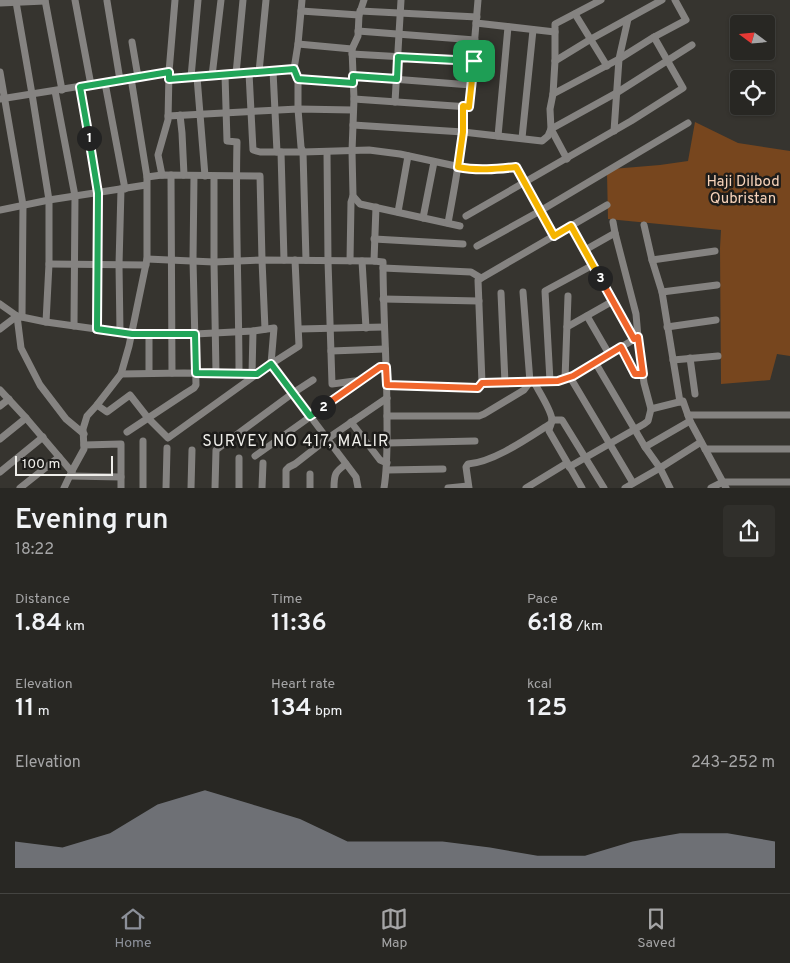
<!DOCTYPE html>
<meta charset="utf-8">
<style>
body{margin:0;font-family:Overpass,sans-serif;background:#302f2b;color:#f1f3f6;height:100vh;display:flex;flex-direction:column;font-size:19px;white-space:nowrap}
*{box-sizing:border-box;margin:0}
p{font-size:16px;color:#a5a5a6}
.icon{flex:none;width:28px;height:28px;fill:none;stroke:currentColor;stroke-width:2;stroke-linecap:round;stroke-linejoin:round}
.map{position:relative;height:488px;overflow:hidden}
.drawer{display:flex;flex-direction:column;background:#282723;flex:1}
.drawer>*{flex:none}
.needle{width:32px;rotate:286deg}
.controls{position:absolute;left:730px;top:15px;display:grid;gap:10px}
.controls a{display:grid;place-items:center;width:45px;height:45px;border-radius:5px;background:#282723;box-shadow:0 1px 4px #0004,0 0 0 1px #444441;font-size:25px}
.scale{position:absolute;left:15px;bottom:12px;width:98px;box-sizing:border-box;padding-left:5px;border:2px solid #efeeea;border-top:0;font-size:14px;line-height:18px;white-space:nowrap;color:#efeeea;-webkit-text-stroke:4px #1d1c1a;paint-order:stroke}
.pin{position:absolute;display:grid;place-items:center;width:42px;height:42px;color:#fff;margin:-21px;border-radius:10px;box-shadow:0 2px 8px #0006}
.km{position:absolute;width:25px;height:25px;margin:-12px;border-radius:50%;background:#222;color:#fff;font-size:14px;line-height:25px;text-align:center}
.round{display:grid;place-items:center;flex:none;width:52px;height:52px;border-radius:5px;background:#302f2b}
.summary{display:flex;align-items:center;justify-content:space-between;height:85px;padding:0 15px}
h1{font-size:28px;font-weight:600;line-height:38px}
.figures{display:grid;grid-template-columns:repeat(3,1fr);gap:8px;height:85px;padding:5px 15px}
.figures div{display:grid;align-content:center}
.figures b{font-size:25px;font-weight:600}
.figures small{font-size:14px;font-weight:400}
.figures p{font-size:14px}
.chart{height:140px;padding:10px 15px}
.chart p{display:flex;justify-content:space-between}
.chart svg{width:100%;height:90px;margin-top:5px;fill:#8c9099;opacity:.7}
.tabs{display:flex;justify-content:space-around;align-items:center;height:70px;border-top:1px solid #444441;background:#282723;font-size:14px;color:#a5a5a6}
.tabs a{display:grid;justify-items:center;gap:2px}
.tabs .current{color:#8c9099}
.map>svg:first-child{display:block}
.green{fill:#77461e}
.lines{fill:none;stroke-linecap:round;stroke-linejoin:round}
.minor{stroke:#858381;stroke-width:7}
.split-1-casing{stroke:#fff;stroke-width:10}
.split-2-casing{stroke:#fff;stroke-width:10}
.split-3-casing{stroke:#fff;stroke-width:10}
.split-4-casing{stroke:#fff;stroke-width:10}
.split-1{stroke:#22a559;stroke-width:6}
.split-2{stroke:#22a559;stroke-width:6}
.split-3{stroke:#f0652b;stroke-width:6}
.split-4{stroke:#f5b400;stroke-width:6}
.labels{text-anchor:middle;stroke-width:5;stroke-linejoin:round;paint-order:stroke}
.park-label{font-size:15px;fill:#f7d3ba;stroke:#1d1c1a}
.neighbourhood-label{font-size:16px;letter-spacing:1px;fill:#efeeea;stroke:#1d1c1a}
</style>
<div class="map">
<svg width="790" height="488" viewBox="0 0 790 488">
<rect width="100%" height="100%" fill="#36342f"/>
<path class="green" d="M 695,122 L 738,143 L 790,151 L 790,356 L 777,354 L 770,380 L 721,384 L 720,248 L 721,230 L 608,219 L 607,173 L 612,169 L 660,165 L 688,161 Z"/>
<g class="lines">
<g class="minor">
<path d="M 45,0 L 62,90"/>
<path d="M 75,0 L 91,85"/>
<path d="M 302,0 L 298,44 L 294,69 L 298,79 L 298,109 L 301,147 L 303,152 L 306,260"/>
<path d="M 364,0 L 359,15 L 358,36 L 352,49 L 354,99 L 352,151 L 353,196 L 360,204 L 460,226"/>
<path d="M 107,1 L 120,80"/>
<path d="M 16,2 L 32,94 L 49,200 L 49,264 L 46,322"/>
<path d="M 0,3 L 45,1"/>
<path d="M 301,11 L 359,15"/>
<path d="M 360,11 L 477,17"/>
<path d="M 575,14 L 607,66"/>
<path d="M 476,23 L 555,32"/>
<path d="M 358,31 L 475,40"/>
<path d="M 132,42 L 138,77"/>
<path d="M 298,44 L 352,49"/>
<path d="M 352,54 L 474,61"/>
<path d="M 555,61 L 591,39 L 662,0"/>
<path d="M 273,71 L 277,152"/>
<path d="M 0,72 L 23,205 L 22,317"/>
<path d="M 259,72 L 266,0"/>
<path d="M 249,73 L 253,150 L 260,152 L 303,152 L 369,150 L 400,154 L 465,168 L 496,169 L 515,167 L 554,236"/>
<path d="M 236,74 L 243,0"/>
<path d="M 225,75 L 227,141 L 237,142 C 235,219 239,296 239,374"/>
<path d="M 212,76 L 221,0"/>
<path d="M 353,76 L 471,85"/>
<path d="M 191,77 L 198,0"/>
<path d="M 197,77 L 205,176"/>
<path d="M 131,78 L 147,177 L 162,175 L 260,176 L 262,260 L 265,329"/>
<path d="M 169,79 L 294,69"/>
<path d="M 298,79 L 353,83"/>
<path d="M 105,83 L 125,189"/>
<path d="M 80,87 L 97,193 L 97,329"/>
<path d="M 55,91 L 75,196 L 74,326"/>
<path d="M 553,94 L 619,59 L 654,37 L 686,20 L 675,0"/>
<path d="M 0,99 L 169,72"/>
<path d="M 354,99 L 469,107 L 478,0"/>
<path d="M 395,102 L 401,0"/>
<path d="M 180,115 L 182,133 L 184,175"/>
<path d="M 168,116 L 298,109 L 353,110"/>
<path d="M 353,125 L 463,132 L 542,141 L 548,136 L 551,129 L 550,109 L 553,94 L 555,61 L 555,24 L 601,0"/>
<path d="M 614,131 L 619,59 L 628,19"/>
<path d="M 498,136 L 508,27"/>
<path d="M 522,138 L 533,30"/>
<path d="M 281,152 L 284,260"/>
<path d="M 327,152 L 328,261 L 332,384 L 362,380"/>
<path d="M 567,159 L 551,129 L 618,92 L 692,45"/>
<path d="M 162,175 L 158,155 L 168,120 L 169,72 L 175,0"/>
<path d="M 171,175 L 172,373"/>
<path d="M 214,176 L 214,262 L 216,373"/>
<path d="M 0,210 L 49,200 L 146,185"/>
<path d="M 398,212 L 408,156"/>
<path d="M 466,216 L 631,121 L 683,88 L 654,37"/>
<path d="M 423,218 L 434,162"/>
<path d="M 613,222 L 615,233 L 636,314 L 638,337 L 644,383 L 651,409 L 683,401 L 690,421 L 726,488"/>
<path d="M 448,223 C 455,184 463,146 463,106"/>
<path d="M 644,225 L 652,260 L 662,292 L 680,402"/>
<path d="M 571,226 L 634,339"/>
<path d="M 374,239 L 463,244"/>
<path d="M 477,246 L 540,211 L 688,123"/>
<path d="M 585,250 L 615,233"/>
<path d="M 147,259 L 214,262 L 262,260 L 374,261 L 376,207"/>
<path d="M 652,260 L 715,251"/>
<path d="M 350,261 L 351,202 L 353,196"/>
<path d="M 362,261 L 366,328"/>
<path d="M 374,261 L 383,262 C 383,313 387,364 387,415 C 387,440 388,464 384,488"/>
<path d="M 49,264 L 146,265"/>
<path d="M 383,268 L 471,272 L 481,278"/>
<path d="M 662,292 L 717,285"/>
<path d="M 501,293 L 505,383"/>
<path d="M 383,299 L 479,301"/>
<path d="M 0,304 L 17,316 L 46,322 L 132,334 L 195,334 L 253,331 L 274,328 L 271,364 L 356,477 L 358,488"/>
<path d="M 587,316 L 609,354"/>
<path d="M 567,327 L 613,301"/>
<path d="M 667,327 L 716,320"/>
<path d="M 0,329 L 17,316 L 21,348 L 40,385 L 66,419 L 84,434"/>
<path d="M 299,329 L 384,327"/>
<path d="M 120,332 L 119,265 L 121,189"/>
<path d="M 149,333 L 149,373"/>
<path d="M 621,347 L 635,374 L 643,374"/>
<path d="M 331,351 L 385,349"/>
<path d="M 690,358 L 695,394"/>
<path d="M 673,360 L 718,356"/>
<path d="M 595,362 L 645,447 L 660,468 L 670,488"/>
<path d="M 121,374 L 184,373 L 257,374"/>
<path d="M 252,374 L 253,331"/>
<path d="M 570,377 L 633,483"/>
<path d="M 565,379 L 568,296"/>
<path d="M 550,381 L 545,291 L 593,265"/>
<path d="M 534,382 C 538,390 552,411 552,420 C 552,424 549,427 549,431 L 582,488"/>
<path d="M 482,383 L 478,280 L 607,205"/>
<path d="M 387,385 L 478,388 L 482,383 L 558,381 L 573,376 L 638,337"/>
<path d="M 0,390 L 26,418 L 72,472"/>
<path d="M 97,405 L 107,412 L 130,395 L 148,418 L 168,438 L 271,364 L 299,346 L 295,260"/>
<path d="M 0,406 L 9,399"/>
<path d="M 688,415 L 790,415"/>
<path d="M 387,416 L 479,416 L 484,414 L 524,390 L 530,382 L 523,292"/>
<path d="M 552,420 L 562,420 L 604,488"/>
<path d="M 351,422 L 380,460 L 387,463"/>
<path d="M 127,432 L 186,393 L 194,388 L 196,385 L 193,260 L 194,176"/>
<path d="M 0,439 L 26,418"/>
<path d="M 387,443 L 475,441"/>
<path d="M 84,445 L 121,444 L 121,488"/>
<path d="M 645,447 L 690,421"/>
<path d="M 705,449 L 790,449"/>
<path d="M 255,456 L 362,380 L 380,367 L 386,367"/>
<path d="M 569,467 L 644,424 L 648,421 L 651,409"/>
<path d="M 387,470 L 443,469"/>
<path d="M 0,472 L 43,437"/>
<path d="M 310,474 L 310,488"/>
<path d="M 70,476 L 121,477"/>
<path d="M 20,488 L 59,457"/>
<path d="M 64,488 L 73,469 L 84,449 L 83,429 L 87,416 L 97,405 L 121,374 L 129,346 L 147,259 L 147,177"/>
<path d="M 143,488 L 143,441"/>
<path d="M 166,488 L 167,448"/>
<path d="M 191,488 L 192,450"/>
<path d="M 215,488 L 216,450 L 293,393 L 313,380"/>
<path d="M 239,488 L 239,458"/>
<path d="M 262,488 L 263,463"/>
<path d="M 286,488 L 286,470 L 289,467 L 295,464 L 327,439 L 387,398"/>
<path d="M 334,488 C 334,474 335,472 346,464"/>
<path d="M 448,488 L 468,486"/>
<path d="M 469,488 L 466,467 L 468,464 C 494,462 528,438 550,424"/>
<path d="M 526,488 L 567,463"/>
<path d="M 625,488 L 660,468 L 701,442"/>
<path d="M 711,488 L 723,482 L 790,482"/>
</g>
</g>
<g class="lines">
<defs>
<path id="split-1" d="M 89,138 L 80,87 L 169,72 L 169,79 L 294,69 L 298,79 L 353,83 L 353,76 L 397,79 L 398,57 L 474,61"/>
<path id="split-2" d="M 89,138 L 98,193 L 97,329 L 132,334 L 195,334 L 196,373 L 257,374 L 271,364 L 310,416 L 323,407"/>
<path id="split-3" d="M 323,407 L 380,367 L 386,367 L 387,385 L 478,388 L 482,383 L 558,381 L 573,376 L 621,347 L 635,374 L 643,374 L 638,337 L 634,339 L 600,278"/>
<path id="split-4" d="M 474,61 L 469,107 L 463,106 L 463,132 L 458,167 C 477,171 497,169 516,167 L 554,236 L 571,226 L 600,278"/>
</defs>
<use href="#split-1" class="split-1-casing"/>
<use href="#split-2" class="split-2-casing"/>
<use href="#split-3" class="split-3-casing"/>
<use href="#split-4" class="split-4-casing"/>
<use href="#split-1" class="split-1"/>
<use href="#split-2" class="split-2"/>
<use href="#split-3" class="split-3"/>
<use href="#split-4" class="split-4"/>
</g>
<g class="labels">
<g class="park-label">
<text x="743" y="186">Haji Dilbod<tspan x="743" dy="17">Qubristan</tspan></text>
</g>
<g class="neighbourhood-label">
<text x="296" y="446">SURVEY NO 417, MALIR</text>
</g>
</g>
</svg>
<div class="controls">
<a><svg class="needle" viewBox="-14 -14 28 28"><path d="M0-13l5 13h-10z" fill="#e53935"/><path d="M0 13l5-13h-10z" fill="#a5a5a6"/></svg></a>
<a><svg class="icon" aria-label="locate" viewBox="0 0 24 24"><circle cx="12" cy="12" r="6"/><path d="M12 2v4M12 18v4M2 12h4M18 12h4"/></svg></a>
</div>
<div class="scale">100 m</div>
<div class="pin" style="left:474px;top:61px;background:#1e9e55"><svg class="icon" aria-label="arrive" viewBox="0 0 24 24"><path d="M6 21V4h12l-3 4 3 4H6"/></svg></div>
<b class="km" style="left:89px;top:138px">1</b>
<b class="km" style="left:323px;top:407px">2</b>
<b class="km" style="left:600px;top:278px">3</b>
</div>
<section class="drawer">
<div class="summary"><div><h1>Evening run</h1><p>18:22</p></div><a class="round"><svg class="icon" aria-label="share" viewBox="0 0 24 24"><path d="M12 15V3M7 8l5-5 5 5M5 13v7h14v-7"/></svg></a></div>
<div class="figures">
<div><p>Distance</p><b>1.84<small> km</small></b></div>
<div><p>Time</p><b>11:36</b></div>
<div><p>Pace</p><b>6:18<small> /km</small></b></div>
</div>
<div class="figures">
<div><p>Elevation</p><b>11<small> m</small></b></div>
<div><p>Heart rate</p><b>134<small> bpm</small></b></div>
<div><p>kcal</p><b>125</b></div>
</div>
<div class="chart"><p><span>Elevation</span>243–252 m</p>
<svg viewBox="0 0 160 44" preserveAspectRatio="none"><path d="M0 44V31L10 34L20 27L30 13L40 6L50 13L60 20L70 31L80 31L90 31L100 34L110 38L120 38L130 31L140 27L150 27L160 31V44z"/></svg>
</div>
</section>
<nav class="tabs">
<a class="current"><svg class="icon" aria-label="home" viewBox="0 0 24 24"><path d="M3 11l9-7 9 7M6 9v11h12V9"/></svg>Home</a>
<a><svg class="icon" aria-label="map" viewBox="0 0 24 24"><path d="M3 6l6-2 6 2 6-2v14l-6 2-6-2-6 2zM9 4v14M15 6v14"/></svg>Map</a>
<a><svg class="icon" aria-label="saved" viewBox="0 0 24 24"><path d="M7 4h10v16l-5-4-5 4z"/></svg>Saved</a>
</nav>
